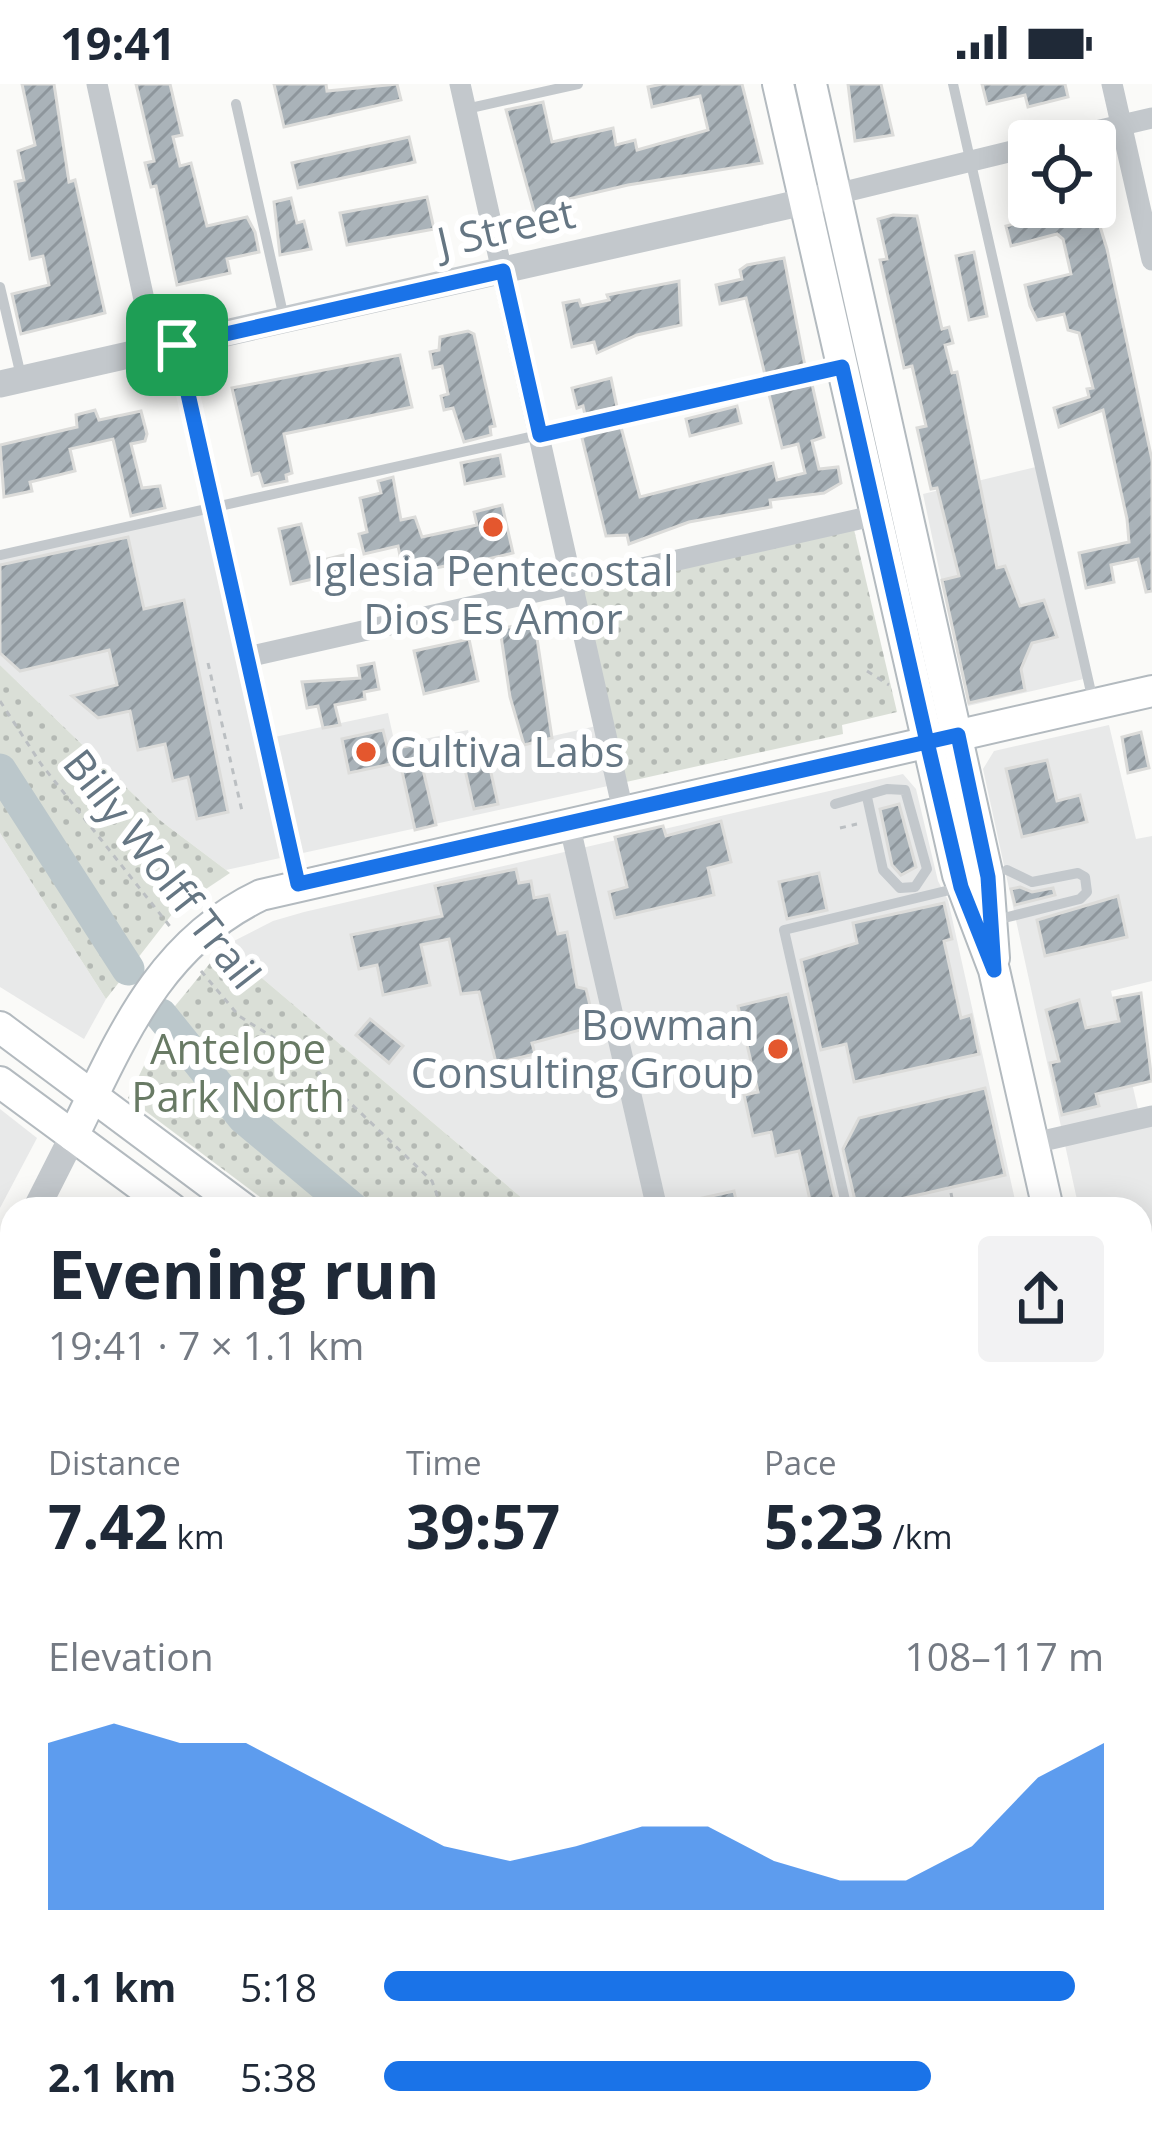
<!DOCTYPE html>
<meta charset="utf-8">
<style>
body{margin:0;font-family:"Open Sans",sans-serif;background:#f2f2f3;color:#1f2937;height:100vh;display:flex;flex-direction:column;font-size:45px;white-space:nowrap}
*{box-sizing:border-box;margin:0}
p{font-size:39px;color:#747a83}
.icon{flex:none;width:66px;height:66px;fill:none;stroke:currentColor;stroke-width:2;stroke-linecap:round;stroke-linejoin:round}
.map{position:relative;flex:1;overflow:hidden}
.sheet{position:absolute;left:0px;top:1113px;width:1152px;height:951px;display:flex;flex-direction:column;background:#fff;border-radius:36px 36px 0 0;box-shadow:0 6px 30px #0003}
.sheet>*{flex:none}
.controls{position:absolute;left:1008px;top:36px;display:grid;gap:24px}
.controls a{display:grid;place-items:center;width:108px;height:108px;border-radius:12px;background:#fff;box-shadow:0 6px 30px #0003;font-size:60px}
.pin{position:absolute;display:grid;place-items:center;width:102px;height:102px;color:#fff;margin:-51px;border-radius:24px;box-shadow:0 6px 18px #0006}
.round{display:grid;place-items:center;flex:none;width:126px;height:126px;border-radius:12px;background:#f2f2f3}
.headline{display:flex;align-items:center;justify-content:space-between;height:204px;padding:0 48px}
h1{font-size:66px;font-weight:700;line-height:90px}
.stats{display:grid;grid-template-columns:repeat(3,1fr);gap:18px;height:204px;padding:12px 48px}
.stats div{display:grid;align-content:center}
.stats b{font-size:60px;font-weight:700}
.stats small{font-size:33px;font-weight:400}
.stats p{font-size:33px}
.chart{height:336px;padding:24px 48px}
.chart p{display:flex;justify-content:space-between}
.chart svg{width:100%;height:216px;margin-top:12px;fill:#1a73e8;opacity:.7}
ul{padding:0 48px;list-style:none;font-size:39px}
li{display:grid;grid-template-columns:192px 144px 1fr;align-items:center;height:90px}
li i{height:30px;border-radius:15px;background:#1a73e8}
.status{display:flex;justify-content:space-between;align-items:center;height:84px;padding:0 60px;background:#fff;direction:ltr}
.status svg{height:33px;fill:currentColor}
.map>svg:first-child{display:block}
.built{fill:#e8e9e9}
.park{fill:url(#park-dots)}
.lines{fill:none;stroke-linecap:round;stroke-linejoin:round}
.river{stroke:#bbc7cb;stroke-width:33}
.building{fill:url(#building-hatch);stroke:#dcdcda;stroke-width:3}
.secondary-casing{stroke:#b3babf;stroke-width:34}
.path{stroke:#bbbfc2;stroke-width:3;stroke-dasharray:6 6;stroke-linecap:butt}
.service{stroke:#c3c8cc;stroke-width:10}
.minor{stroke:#c3c8cc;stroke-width:21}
.tertiary{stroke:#c3c8cc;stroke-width:27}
.secondary{stroke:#fff;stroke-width:30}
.route-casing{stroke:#fff;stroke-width:24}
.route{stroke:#1a73e8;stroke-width:15}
.poi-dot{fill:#e4572e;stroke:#fff;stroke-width:4.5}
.labels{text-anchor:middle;stroke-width:12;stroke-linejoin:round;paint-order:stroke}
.street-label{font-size:42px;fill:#657683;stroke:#fff}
.poi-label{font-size:42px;fill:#657683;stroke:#fff}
.park-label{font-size:42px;fill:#687a64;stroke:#fff}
</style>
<div class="status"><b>19:41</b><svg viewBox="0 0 49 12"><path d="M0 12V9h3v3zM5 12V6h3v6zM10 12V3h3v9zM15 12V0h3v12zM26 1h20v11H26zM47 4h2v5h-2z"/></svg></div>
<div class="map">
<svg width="1152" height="2062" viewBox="0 0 1152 2062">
<defs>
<pattern id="park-dots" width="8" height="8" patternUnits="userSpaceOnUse" patternTransform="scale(3)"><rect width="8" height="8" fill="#dadfd7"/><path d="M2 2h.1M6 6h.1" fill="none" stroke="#b4b9b4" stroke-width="1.8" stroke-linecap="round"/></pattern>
<pattern id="building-hatch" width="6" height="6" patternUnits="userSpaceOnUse" patternTransform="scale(3)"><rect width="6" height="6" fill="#aab3b9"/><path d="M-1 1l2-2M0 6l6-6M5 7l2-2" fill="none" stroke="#8e969c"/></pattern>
</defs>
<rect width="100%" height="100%" fill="#fafaf8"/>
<g class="built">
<path d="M 1040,382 L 1088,594 L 968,622 L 923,410 Z"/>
<path d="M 214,424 L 265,655 L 388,629 L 395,661 L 468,646 L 474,670 L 605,640 L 617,700 L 226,786 L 161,737 L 0,581 L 0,471 Z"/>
<path d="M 1109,641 L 1136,755 L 1152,752 L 1152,897 L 1111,907 L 1140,1034 L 1152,1032 L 1152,1314 L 1140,1317 L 1140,1125 L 1079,1125 L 983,685 L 994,667 Z"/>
<path d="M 903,690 L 916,705 L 938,797 L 948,816 L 1017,1125 L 535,1125 L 224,862 L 273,837 L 304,828 Z"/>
<path d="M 0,749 L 106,915 L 84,955 L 0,903 Z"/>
<path d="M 0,1025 L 37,1054 L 0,1124 Z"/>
</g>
<g class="park">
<path d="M 852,437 L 897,628 L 842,641 L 843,650 L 617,700 L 574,501 Z"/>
<path d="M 0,581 L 161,737 L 230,789 L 176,825 L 106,915 L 0,749 Z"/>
<path d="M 224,862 L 535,1125 L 276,1125 L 128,1014 L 171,927 Z"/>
<path d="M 1140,1795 L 1152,1804 L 1152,2028 L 1140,2017 Z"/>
</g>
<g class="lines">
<g class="river">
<path d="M 0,686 L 128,885"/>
<path d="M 161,931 L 243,1033 L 353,1125"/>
</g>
</g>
<g class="building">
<path d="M 22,0 L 54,0 L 69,98 L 75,96 L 105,229 L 21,250 L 12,210 L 49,201 L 43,172 L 30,175 L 15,98 L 24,96 L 18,67 L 35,61 Z"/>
<path d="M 136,0 L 170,0 L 182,51 L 173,53 L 180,82 L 191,79 L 207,142 L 247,133 L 255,148 L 259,168 L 227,175 L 230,189 L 177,201 L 156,102 L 151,103 L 145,79 L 154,77 Z"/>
<path d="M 274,0 L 326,0 L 327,7 L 397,0 L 401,16 L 284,43 Z"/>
<path d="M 662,0 L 742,0 L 762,79 L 628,101 L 568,115 L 571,126 L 535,131 L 506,26 L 543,18 L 552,58 L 613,44 L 616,61 L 635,56 L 637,66 L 708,46 L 700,12 L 652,23 L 648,3 Z"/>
<path d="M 848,0 L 881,0 L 893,51 L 855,57 Z"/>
<path d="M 982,0 L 1065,0 L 1068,13 L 1028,23 L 1025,11 L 987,20 Z"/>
<path d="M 409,53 L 415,78 L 298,104 L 292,79 Z"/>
<path d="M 427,113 L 434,145 L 347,161 L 340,129 Z"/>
<path d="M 291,114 L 297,139 L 304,137 L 311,165 L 280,171 L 274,118 Z"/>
<path d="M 1045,123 L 1094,123 L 1107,165 L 1152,376 L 1152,507 L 1146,508 L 1138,475 L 1111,481 L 1114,498 L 1086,504 L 1079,469 L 1129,458 L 1127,435 L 1103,326 L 1059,343 L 1054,324 L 1089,313 L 1087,305 L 1093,304 L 1079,249 L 1068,246 L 1064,230 L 1037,236 L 1030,222 L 1025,201 L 1071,190 L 1063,155 L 1057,150 L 1011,162 L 1006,142 L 1047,132 Z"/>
<path d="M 893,131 L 917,132 L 942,245 L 949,243 L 953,259 L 945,261 L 952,289 L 957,288 L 997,484 L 1005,482 L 1020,522 L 1044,516 L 1057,553 L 1032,559 L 1021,585 L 1025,606 L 969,619 L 942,496 L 959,492 L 937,404 L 931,405 L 917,344 L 926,342 L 912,282 L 904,284 L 880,176 L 887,175 L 878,135 Z"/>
<path d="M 974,168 L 987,232 L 969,236 L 956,172 Z"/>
<path d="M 784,174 L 805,282 L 765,291 L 746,214 L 720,220 L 716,201 L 742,195 L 740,186 L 747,181 Z"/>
<path d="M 679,197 L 681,241 L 637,251 L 597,269 L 594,258 L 572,263 L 563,219 L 579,216 L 581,222 L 609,216 L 607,211 Z"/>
<path d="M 468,247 L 474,250 L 495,342 L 490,343 L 491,351 L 464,358 L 453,324 L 444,326 L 441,312 L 448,310 L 442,282 L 433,284 L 430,268 L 439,266 L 440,253 Z"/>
<path d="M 400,271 L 412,323 L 284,350 L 292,389 L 286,391 L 287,397 L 263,402 L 259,389 L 252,391 L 232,304 Z"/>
<path d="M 611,294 L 617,323 L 585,331 L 583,322 L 577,324 L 572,304 Z"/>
<path d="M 812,300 L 824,353 L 812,357 L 819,385 L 838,383 L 841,399 L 824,409 L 770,416 L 771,423 L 689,438 L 629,460 L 627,451 L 606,452 L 582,354 L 588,350 L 621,343 L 640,413 L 773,379 L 777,396 L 805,389 L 798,360 L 782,364 L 769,310 Z"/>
<path d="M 737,322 L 741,339 L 690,352 L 686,335 Z"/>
<path d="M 95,326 L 99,336 L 141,327 L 147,350 L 145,357 L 131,360 L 142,404 L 160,402 L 165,424 L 131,432 L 113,355 L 70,365 L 75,387 L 30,398 L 32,407 L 4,413 L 0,361 L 77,343 L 76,331 Z"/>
<path d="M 500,371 L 504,392 L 465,400 L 461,379 Z"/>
<path d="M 393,393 L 401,436 L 415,433 L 422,453 L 477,441 L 474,428 L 502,421 L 513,469 L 471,479 L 472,485 L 449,490 L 445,482 L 404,491 L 398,462 L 364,470 L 359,450 L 367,448 L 360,414 L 381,409 L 378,397 Z"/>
<path d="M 301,440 L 311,479 L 343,471 L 347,509 L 327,514 L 322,493 L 291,500 L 279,445 Z"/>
<path d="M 128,453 L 144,525 L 184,516 L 228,728 L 197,735 L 188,693 L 173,697 L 165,660 L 138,666 L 130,627 L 98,634 L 72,612 L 117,601 L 109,566 L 20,587 L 0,569 L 0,481 Z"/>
<path d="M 527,539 L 535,541 L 552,654 L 524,661 L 510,613 L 500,545 Z"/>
<path d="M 469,555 L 478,597 L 424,610 L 414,567 Z"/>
<path d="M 374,579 L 379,605 L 364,608 L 365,615 L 335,621 L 340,641 L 323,644 L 318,622 L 307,624 L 302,598 L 360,594 L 358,582 Z"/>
<path d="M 383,646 L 388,666 L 417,660 L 436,741 L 415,746 L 400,678 L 349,689 L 342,655 Z"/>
<path d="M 1141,648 L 1149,684 L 1128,689 L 1122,653 Z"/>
<path d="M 487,671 L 498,720 L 474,725 L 463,677 Z"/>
<path d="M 1047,676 L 1057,717 L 1080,711 L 1087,738 L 1022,753 L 1006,685 Z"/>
<path d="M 899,720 L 916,783 L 901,791 L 892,781 L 880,725 Z"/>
<path d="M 721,737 L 731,778 L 708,784 L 714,811 L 615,834 L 609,808 L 627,803 L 615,753 L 663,742 L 666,752 Z"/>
<path d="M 516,785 L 519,799 L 531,797 L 534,814 L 549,811 L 558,850 L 567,848 L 577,903 L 586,905 L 595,942 L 532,959 L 535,970 L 496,979 L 479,908 L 461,910 L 449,855 L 421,861 L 430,901 L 383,911 L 377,881 L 359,885 L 351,851 L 442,832 L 435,802 Z"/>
<path d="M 819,789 L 827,826 L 787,835 L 779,798 Z"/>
<path d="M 1020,803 L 1032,808 L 1053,804 L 1055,811 L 1015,821 L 1011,805 Z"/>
<path d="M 1118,812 L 1127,853 L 1045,872 L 1037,836 Z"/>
<path d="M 944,819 L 952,855 L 944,857 L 961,934 L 971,931 L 979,970 L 854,998 L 846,960 L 821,966 L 801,876 L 857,859 L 853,839 Z"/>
<path d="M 1141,909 L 1152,997 L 1096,1010 L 1099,1022 L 1062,1031 L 1050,979 L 1059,977 L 1046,926 L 1079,916 L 1086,944 L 1119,937 L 1114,914 Z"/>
<path d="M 788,910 L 837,1125 L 812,1125 L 799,1067 L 776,1072 L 771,1048 L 753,1052 L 744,1011 L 758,1008 L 738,922 Z"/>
<path d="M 370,935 L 403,962 L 389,979 L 356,951 Z"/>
<path d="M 985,1004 L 1005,1091 L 857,1125 L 843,1065 L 859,1034 Z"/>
<path d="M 734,1107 L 737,1121 L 681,1125 L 680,1119 Z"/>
</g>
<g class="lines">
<defs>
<g id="secondary">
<path d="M 778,0 L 958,791 L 994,886 L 1048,1125"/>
<path d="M 811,0 L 988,793 L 994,874"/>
<path d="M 0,943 L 244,1125"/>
<path d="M 0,998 L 172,1125"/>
<path d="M 73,1052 C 121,955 158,860 261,811 L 1152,607"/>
<path d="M 1140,1427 L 1152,1463"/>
<path d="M 1140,1577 L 1152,1632"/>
<path d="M 1140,1722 L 1152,1723"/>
<path d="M 1140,1778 L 1152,1785"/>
</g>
</defs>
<use href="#secondary" class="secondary-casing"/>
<g class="path">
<path d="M 208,579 L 242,727"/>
<path d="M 867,587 L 889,601"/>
<path d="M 0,617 L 41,680 L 172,845"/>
<path d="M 840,744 L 857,740"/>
<path d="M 201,887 L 239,932 L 298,969 L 432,1097 L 442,1125"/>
<path d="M 951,1109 L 954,1125"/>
<path d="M 1140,1684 L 1152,1687"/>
<path d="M 1140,1850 L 1152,1864"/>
<path d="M 1140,1964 L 1152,1972"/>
</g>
<g class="service">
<path d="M 953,0 L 1093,617"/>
<path d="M 236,20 L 284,234"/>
<path d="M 466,25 L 578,0"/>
<path d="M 0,203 L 21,292"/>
<path d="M 0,471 L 839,284"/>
<path d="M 835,720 L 887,705 L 905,706 L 927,785 L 915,803 L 900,804 L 883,786 L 867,713"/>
<path d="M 996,836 L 1080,815 L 1087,808 L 1085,793 L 1078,789 L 1032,798 L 1007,786"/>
<path d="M 847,1125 L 784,846 L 958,804"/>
<path d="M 0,1518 L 12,1516"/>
<path d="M 0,1867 L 12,1864"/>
<path d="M 604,2062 L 646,2052"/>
</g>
<g class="minor">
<path d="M 97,0 L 155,266"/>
<path d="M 460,0 L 623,727"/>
<path d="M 1112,0 L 1152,176"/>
<path d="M 1053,57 L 1152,34"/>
<path d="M 836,110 L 1029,63"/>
<path d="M 177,261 L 298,799"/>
<path d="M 247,573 L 877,431"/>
<path d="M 569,739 L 657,1125"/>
<path d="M 1034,1059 L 1152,1032"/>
<path d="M 0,1217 L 12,1223"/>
<path d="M 1140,1317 L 1152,1314"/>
<path d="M 0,1689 L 12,1687"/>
<path d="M 250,2052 L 253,2062"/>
<path d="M 559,2052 L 561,2062"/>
<path d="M 867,2052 L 870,2062"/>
</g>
<g class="tertiary">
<path d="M 0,300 L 826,113"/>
<path d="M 36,1125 L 73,1052"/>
<path d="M 0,1196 L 12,1172"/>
<path d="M 0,2036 L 12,2033"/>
</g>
<use href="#secondary" class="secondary"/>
</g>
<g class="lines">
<defs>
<path id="route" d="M 177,261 L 298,800 L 927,658 L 961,803 L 994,886 L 988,793 L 958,651 L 927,658 L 842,283 L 540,351 L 503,187 L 177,261"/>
</defs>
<use href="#route" class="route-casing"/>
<use href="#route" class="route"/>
</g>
<g class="poi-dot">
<circle cx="493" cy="443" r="12"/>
<circle cx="366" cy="668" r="12"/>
<circle cx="778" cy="965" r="12"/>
</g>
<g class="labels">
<g class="street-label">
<text transform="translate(506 144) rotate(-13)" y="15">J Street</text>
<text transform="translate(162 785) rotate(52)" y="15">Billy Wolff Trail</text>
</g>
<g class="poi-label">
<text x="493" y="502">Iglesia Pentecostal<tspan x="493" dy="48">Dios Es Amor</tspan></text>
<text x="390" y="683" text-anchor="start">Cultiva Labs</text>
<text x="754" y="956" text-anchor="end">Bowman<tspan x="754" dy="48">Consulting Group</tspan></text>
</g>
<g class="park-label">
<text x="238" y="980">Antelope<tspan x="238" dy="48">Park North</tspan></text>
</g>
</g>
</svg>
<div class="controls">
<a><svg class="icon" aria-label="locate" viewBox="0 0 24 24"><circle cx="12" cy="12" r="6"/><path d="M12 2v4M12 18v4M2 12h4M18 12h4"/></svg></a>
</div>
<div class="pin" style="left:177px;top:261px;background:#1e9e55"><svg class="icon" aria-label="arrive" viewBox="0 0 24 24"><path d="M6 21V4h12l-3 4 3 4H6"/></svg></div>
<section class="sheet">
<div class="headline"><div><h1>Evening run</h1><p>19:41 · 7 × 1.1 km</p></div><a class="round"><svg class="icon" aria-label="share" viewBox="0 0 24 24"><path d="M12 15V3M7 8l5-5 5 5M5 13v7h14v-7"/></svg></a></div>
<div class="stats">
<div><p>Distance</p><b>7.42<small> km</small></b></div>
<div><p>Time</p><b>39:57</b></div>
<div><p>Pace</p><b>5:23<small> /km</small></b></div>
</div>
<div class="chart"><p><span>Elevation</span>108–117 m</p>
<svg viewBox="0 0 160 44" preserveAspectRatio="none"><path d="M0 44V10L10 6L20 10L30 10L40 17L50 24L60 31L70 34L80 31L90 27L100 27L110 34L120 38L130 38L140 31L150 17L160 10V44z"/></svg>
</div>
<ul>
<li><b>1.1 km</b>5:18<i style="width:96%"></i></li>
<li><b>2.1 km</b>5:38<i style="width:76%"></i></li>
</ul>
</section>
</div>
